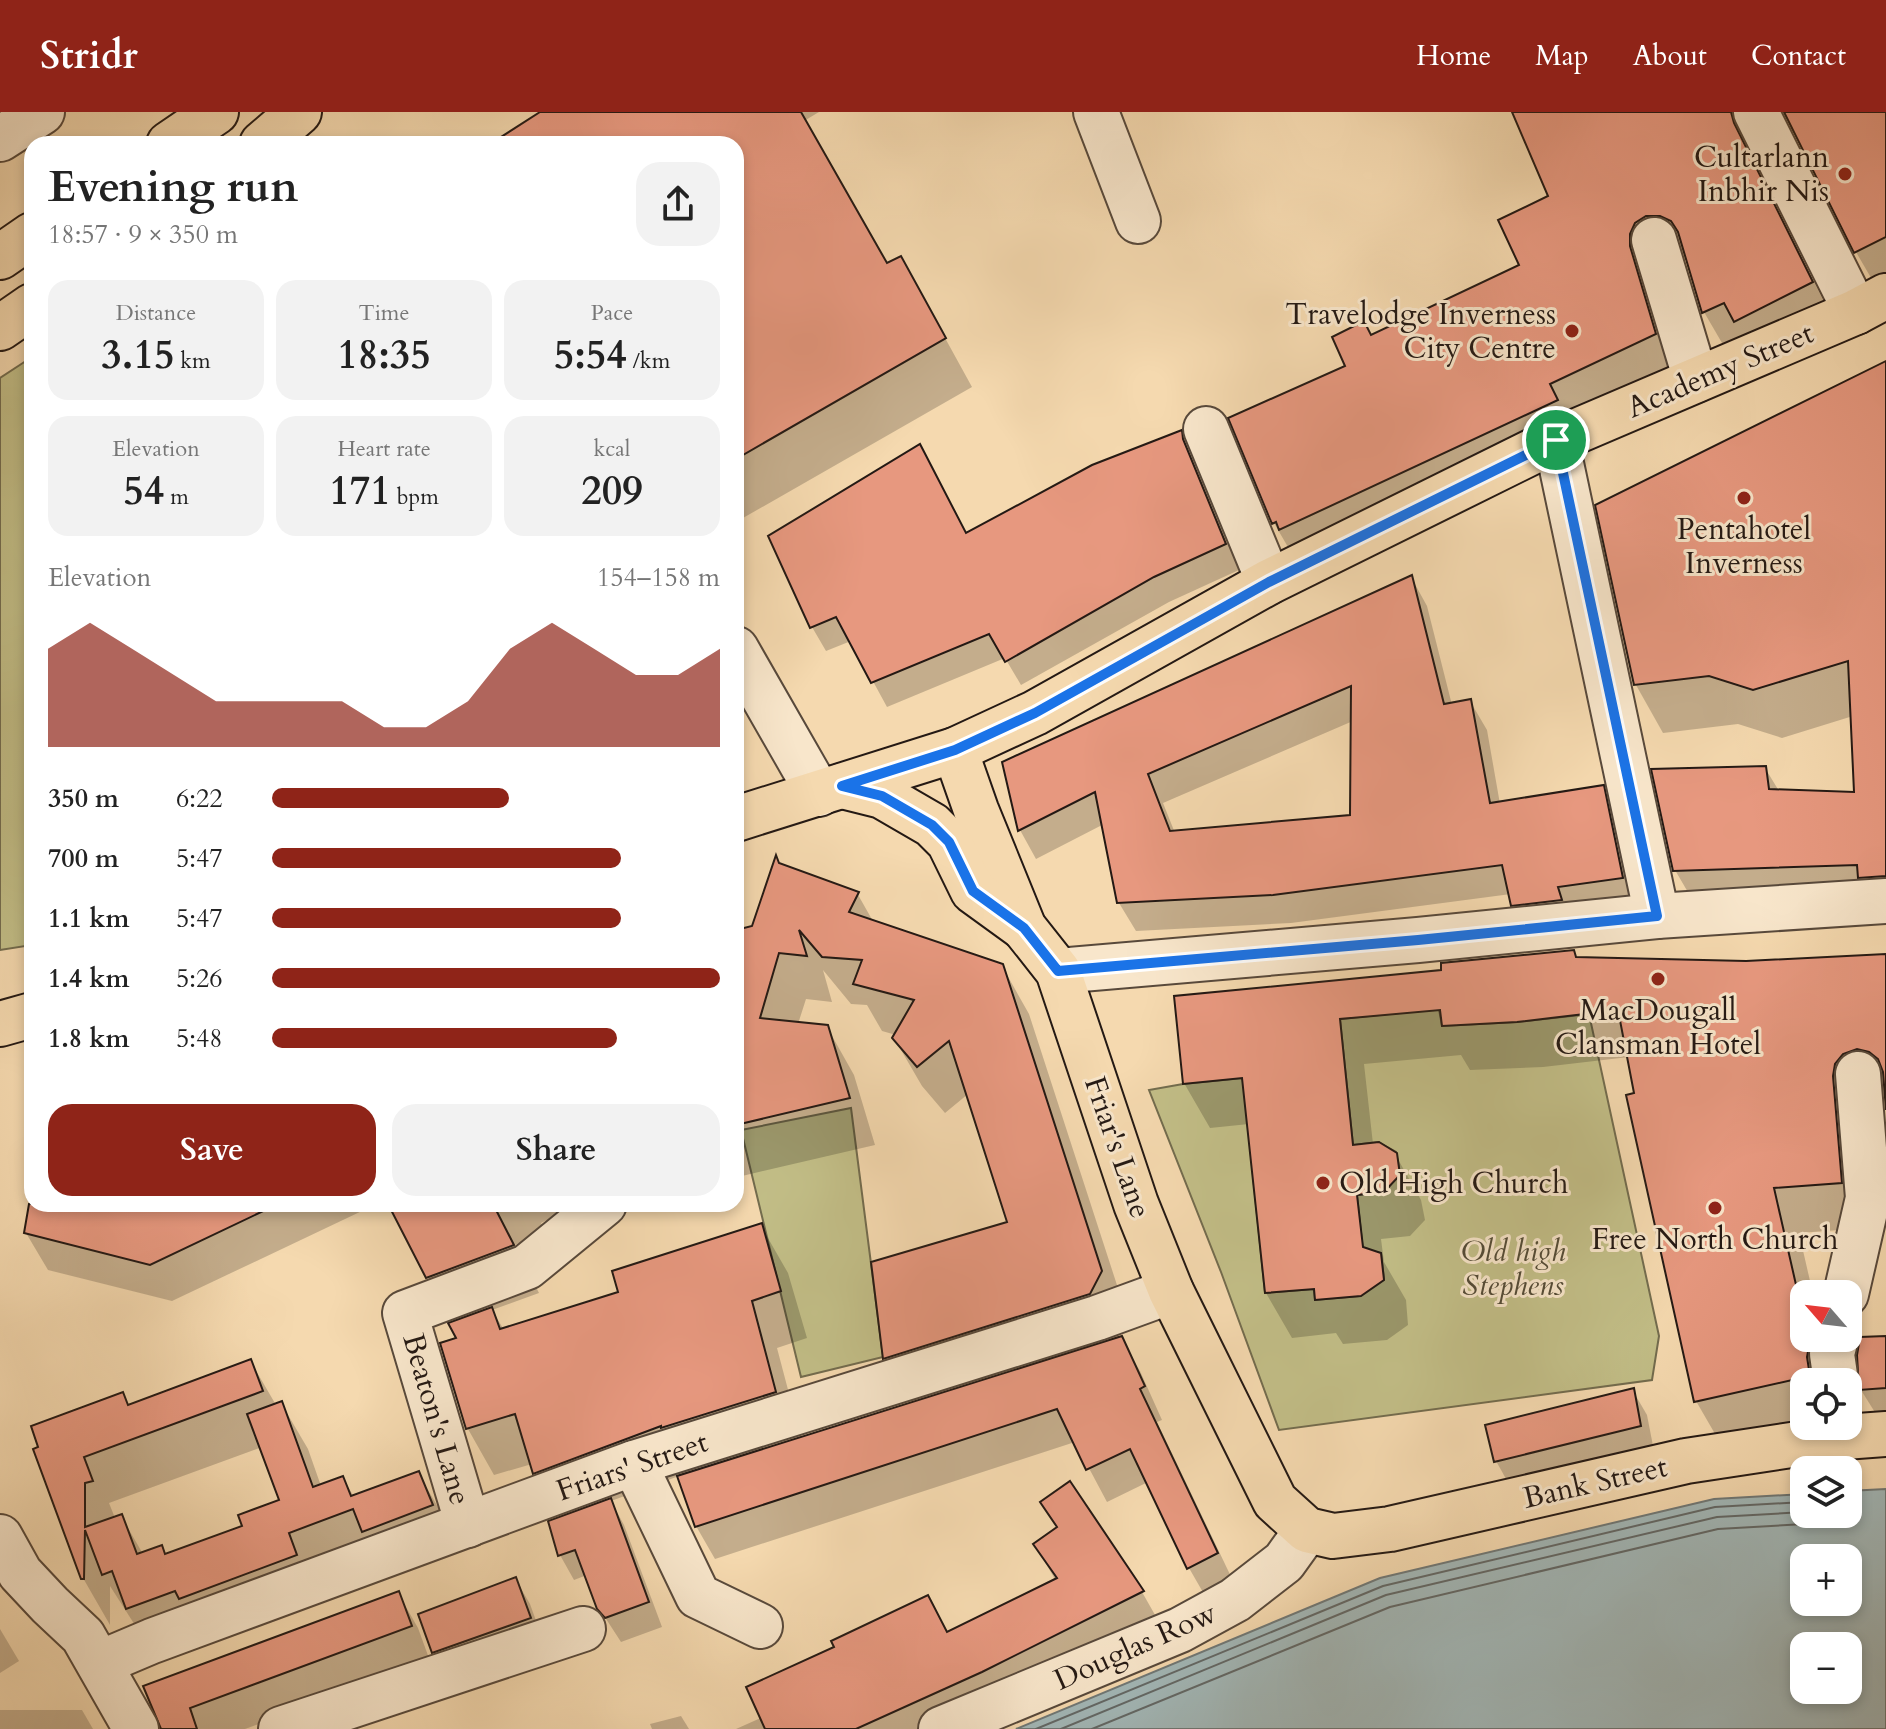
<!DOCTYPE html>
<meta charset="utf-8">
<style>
body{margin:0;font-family:Cardo,serif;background:#f2f2f2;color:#222;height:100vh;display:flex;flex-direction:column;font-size:30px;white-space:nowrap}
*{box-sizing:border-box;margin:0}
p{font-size:26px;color:#767676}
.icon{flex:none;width:44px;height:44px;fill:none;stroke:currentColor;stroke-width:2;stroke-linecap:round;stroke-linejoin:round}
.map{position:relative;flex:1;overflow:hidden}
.side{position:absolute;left:24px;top:24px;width:720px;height:1076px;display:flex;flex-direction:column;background:#fff;border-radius:24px;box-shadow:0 4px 12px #0003}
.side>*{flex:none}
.needle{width:52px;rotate:298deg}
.buttons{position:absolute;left:1790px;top:1168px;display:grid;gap:16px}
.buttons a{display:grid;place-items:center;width:72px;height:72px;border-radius:16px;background:#fff;box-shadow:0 4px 12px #0003;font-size:40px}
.pin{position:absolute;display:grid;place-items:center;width:68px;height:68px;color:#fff;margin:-34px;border:4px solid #fff;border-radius:50%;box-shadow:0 2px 8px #0007}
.round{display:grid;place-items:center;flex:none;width:84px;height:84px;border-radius:24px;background:#f2f2f2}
.summary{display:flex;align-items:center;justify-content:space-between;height:136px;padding:0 24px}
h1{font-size:44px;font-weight:600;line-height:60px}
.metrics{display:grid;grid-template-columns:repeat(3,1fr);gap:12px;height:136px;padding:8px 24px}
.metrics div{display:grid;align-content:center;border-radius:20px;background:#f2f2f2;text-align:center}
.metrics b{font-size:40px;font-weight:600}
.metrics small{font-size:22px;font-weight:400}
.metrics p{font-size:22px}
.chart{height:224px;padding:16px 24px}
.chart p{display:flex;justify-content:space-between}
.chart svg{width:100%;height:144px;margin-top:8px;fill:#8f2418;opacity:.7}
.primary-button{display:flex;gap:16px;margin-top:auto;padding:16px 24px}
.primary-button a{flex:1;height:92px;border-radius:24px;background:#8f2418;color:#fff;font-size:32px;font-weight:600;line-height:92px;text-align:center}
.primary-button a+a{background:#f2f2f2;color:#222}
ul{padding:0 24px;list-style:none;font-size:26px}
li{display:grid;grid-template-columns:128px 96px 1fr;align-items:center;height:60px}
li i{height:20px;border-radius:10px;background:#8f2418}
header{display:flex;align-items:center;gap:48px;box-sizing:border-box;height:112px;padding:0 40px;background:#8f2418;color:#fff}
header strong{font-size:38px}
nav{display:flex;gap:44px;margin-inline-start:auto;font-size:28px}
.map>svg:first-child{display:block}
.green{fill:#c2be87;stroke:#736c4e;stroke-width:2}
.water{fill:#a2b7b7;stroke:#707876;stroke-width:2;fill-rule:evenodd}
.shadow{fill:#0003;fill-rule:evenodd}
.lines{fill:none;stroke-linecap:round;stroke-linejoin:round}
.shore{stroke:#636866;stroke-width:2}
.building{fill:#e7987f;stroke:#241914;stroke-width:2;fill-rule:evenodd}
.minor-casing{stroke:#58493b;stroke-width:48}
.major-casing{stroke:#241914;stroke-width:48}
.highway-casing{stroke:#241914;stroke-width:48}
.minor{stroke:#f8e6cb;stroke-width:44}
.major{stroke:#f5d9af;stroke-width:44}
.highway{stroke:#f5d9af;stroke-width:44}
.route-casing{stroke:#fff;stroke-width:16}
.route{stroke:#1a73e8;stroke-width:10}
.poi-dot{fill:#8f2418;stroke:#f8e6cb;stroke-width:3}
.labels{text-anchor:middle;stroke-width:6;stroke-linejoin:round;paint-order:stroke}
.poi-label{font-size:30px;fill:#241914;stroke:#f8e6cb}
.street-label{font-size:30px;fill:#241914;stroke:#f8e6cb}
.park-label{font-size:30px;font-style:italic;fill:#534b36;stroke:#f8e6cb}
</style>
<header>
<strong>Stridr</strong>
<nav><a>Home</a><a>Map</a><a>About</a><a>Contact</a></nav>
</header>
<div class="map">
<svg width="1886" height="1617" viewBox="0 0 1886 1617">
<rect width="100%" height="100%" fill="#f5d9af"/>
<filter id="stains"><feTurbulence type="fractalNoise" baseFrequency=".0025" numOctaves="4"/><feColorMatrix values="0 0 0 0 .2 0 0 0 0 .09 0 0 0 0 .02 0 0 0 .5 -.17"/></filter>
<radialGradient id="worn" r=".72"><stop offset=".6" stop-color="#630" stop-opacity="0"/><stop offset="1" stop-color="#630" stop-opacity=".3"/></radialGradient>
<g class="green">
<path d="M 32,245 L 32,833 L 0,838 L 0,266 Z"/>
<path d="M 1439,897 L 1442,914 L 1517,910 L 1589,902 L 1659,1224 L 1652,1268 L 1279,1318 L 1221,1160 L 1149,978 L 1183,972 L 1243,966 L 1265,1181 L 1314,1177 L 1315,1188 L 1359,1184 L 1384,1167 L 1381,1141 L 1363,1139 L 1357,1083 L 1384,1080 L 1400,1062 L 1396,1040 L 1378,1030 L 1353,1033 L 1340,907 Z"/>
<path d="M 851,996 L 883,1245 L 801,1265 L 741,1018 Z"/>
</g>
<path class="water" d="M 1886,1377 L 1886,1617 L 1016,1617 L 1380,1466 L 1714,1387 L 1804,1382 L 1804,1402 L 1848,1402 L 1848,1379 ZM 1804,1446 L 1848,1446 L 1848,1490 L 1804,1490 ZM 1804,1534 L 1848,1534 L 1848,1578 L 1804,1578 Z"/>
<g class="shadow">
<path d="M 543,0 L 819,0 L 804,9 L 886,153 L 928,195 L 972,275 L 736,410 L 736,32 L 494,32 Z"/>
<path d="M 1515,0 L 1886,0 L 1886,180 L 1881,183 L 1856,140 L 1796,22 L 1783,18 L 1755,44 L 1757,56 L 1836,214 L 1729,243 L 1704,200 L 1688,147 L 1671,147 L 1680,266 L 1299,454 L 1274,411 L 1348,255 L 1371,225 L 1522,154 L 1551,85 Z"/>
<path d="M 1886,251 L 1886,801 L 1703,806 L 1675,758 L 1765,656 L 1779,679 L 1856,682 L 1853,604 L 1782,626 L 1738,612 L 1663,621 L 1636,573 Z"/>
<path d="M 1181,320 L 1195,345 L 1196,353 L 1239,458 L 1169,490 L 1021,573 L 1005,546 L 887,595 L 851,529 L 826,539 L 812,515 L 966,423 Z"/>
<path d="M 1411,465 L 1427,494 L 1452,593 L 1470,589 L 1487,618 L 1500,692 L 1603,676 L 1619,704 L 1638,794 L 1530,822 L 1513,793 L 1511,782 L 1291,811 L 1136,819 L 1119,791 L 1104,712 L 1036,747 L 1020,718 L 1004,651 ZM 1353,609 L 1352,705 L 1175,721 L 1163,691 Z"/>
<path d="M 780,753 L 857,781 L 874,811 L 1002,854 L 1029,902 L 1128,1207 L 1117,1227 L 1121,1226 L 1140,1259 L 1162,1308 L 1157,1310 L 1236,1475 L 1208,1489 L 1189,1456 L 1148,1370 L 1107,1390 L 1075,1330 L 715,1447 L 696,1414 L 679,1364 L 611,1389 L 624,1413 L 662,1515 L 621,1530 L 599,1496 L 587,1463 L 574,1468 L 560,1443 L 561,1407 L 532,1352 L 494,1363 L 468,1317 L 443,1233 L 459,1228 L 454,1211 L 390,1092 L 579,1092 L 541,1111 L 545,1118 L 515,1133 L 539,1181 L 492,1198 L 504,1218 L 621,1181 L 761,1114 L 788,1161 L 807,1226 L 777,1236 L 801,1327 L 912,1292 L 885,1246 L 1010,1111 L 968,982 L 945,1001 L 922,974 L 894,926 L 896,923 L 882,919 L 867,893 L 851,892 L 823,858 L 832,890 L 806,887 L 798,912 L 827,915 L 854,963 L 875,1033 L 742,1064 L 736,1054 L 736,820 L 753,816 Z"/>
<path d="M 1886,844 L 1886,982 L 1869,987 L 1866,1116 L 1799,1121 L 1813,1182 L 1804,1182 L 1804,1226 L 1823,1226 L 1833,1270 L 1804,1270 L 1804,1314 L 1722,1334 L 1696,1289 L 1629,945 L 1543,955 L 1470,958 L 1461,943 L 1364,952 L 1373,1032 L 1395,1042 L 1421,1088 L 1425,1108 L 1410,1124 L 1381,1127 L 1384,1150 L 1406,1188 L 1408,1213 L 1387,1228 L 1343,1232 L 1336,1221 L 1292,1226 L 1266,1181 L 1249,1012 L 1210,1016 L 1184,971 L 1177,886 L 1577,847 L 1746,851 Z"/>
<path d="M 32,1084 L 32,1092 L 362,1092 L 364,1098 L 172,1189 L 48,1158 L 26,1121 Z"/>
<path d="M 1886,1226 L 1886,1302 L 1876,1302 L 1861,1278 Z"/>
<path d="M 251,1250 L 276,1293 L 281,1291 L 308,1337 L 321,1374 L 343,1366 L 354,1385 L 418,1361 L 445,1407 L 457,1440 L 390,1465 L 378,1444 L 314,1467 L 322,1490 L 207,1532 L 202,1525 L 154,1543 L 110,1474 L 110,1513 L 83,1466 L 35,1338 L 129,1295 ZM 262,1335 L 281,1389 L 244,1415 L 166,1444 L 143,1442 L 121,1404 L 115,1406 L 109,1391 Z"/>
<path d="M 1633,1279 L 1647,1303 L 1654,1339 L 1510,1374 L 1496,1349 Z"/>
<path d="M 1042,1390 L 1142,1480 L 1163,1517 L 958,1617 L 736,1617 L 948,1522 L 1056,1469 L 1035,1433 L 1058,1417 Z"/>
<path d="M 516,1468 L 530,1492 L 544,1531 L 448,1565 L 434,1540 Z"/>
<path d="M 398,1481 L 418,1516 L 430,1549 L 245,1617 L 163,1617 L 160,1605 Z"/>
<path d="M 0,1517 L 19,1549 L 0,1561 Z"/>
<path d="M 0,1598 L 82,1598 L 93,1617 L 0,1617 Z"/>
<path d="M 681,1604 L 689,1617 L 652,1617 L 650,1612 Z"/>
</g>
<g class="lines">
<g class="shore">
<path d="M 1036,1617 L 1383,1474 L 1715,1395 L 1804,1390"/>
<path d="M 1061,1617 L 1386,1483 L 1717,1405 L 1804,1400"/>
<path d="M 1092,1617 L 1390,1495 L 1718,1417 L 1805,1412 L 1825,1402"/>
</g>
</g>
<g class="building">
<path d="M 540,0 L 801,0 L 887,151 L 901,144 L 946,226 L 736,347 L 736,32 L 490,32 Z"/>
<path d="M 1512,0 L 1731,0 L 1734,11 L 1813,170 L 1734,210 L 1724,191 L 1702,201 L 1678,120 L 1671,109 L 1660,104 L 1646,104 L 1635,111 L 1630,122 L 1630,134 L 1656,222 L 1550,272 L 1558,288 L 1279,418 L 1276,410 L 1272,412 L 1228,306 L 1345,254 L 1332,225 L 1364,209 L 1371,223 L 1519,153 L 1498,108 L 1548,84 Z"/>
<path d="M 1784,0 L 1886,0 L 1886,125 L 1854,141 Z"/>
<path d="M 1886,249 L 1886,764 L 1858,766 L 1857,753 L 1673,759 L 1651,657 L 1766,654 L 1769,677 L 1854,680 L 1848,549 L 1753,578 L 1709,564 L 1634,573 L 1595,393 Z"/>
<path d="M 1182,318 L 1183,327 L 1226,432 L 1154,465 L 1005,550 L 989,522 L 871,571 L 836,505 L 810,516 L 768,424 L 920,332 L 966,421 L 1092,353 Z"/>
<path d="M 1412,463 L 1444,592 L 1471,587 L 1490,691 L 1604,673 L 1623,766 L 1558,775 L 1562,788 L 1511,794 L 1502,753 L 1273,783 L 1117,791 L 1095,680 L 1018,719 L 1002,650 ZM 1351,574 L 1350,703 L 1170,719 L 1148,662 Z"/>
<path d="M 776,743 L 779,751 L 859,780 L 849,800 L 1003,852 L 1102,1159 L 1090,1182 L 883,1247 L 871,1150 L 1007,1110 L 949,929 L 917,955 L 892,926 L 914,888 L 853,872 L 862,848 L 822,845 L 799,818 L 807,844 L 779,841 L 760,906 L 828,913 L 850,986 L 736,1013 L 736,818 L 752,814 Z"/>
<path d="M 1574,838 L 1576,845 L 1746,849 L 1886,842 L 1886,998 L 1883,960 L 1878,947 L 1869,940 L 1857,937 L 1843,942 L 1835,952 L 1833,964 L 1842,1071 L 1774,1076 L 1804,1208 L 1804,1226 L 1810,1229 L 1807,1245 L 1810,1264 L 1694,1290 L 1626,983 L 1634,981 L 1618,898 L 1517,910 L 1442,914 L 1440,898 L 1340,907 L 1353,1033 L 1379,1030 L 1397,1041 L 1400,1063 L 1384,1080 L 1357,1083 L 1363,1135 L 1381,1141 L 1384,1168 L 1361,1184 L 1315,1188 L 1314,1177 L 1265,1181 L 1242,966 L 1183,972 L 1174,884 L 1441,858 L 1441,851 Z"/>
<path d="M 29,1092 L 278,1092 L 150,1153 L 24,1121 Z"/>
<path d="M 388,1092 L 493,1092 L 514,1133 L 426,1166 Z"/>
<path d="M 762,1111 L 781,1179 L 752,1189 L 776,1280 L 661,1316 L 661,1314 L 533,1362 L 515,1302 L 466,1317 L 440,1231 L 456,1226 L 448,1211 L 492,1195 L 500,1217 L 618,1180 L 612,1159 Z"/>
<path d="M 1122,1224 L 1145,1274 L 1140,1277 L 1218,1441 L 1187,1457 L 1130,1337 L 1086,1358 L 1057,1297 L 695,1415 L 677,1364 Z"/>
<path d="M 1886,1224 L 1886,1276 L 1859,1278 L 1857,1243 L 1860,1225 Z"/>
<path d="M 251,1247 L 263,1279 L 84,1345 L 93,1369 L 85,1371 L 85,1415 L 122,1402 L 137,1442 L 162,1433 L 165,1442 L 242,1414 L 238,1403 L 279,1388 L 247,1302 L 282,1289 L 313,1375 L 343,1364 L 351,1384 L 419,1359 L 433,1393 L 362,1420 L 353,1397 L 289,1421 L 297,1443 L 179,1487 L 175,1479 L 126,1497 L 112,1459 L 102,1463 L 85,1418 L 84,1467 L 81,1467 L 33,1337 L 38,1335 L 31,1314 L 123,1280 L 128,1293 Z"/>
<path d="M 1634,1276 L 1641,1314 L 1494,1350 L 1485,1313 Z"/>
<path d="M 1070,1369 L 1144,1479 L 982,1560 L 856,1617 L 765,1617 L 746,1575 L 834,1535 L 831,1529 L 928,1483 L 947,1520 L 1057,1466 L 1033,1432 L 1057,1415 L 1040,1390 Z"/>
<path d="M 611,1386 L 649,1490 L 605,1506 L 597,1497 L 575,1438 L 558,1444 L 548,1409 Z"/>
<path d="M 516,1465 L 531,1506 L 432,1541 L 418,1502 Z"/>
<path d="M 399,1479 L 412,1514 L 190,1596 L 197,1617 L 161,1617 L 143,1574 Z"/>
</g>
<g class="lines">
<defs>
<g id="minor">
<path d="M 1096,0 L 1138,109"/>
<path d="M 1756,0 L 1856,200"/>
<path d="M 0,27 L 42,0"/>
<path d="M 1654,128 L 1696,268"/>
<path d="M 1206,317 L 1269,470"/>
<path d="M 1556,328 L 1657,804"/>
<path d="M 736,537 L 819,682"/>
<path d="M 1058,859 L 1418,828 L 1657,804 L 1886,789"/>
<path d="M 1846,1182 L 1868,1086 L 1858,962"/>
<path d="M 1836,1226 L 1832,1242 L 1836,1270"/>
<path d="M 634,1351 L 698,1484 L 760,1514"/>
<path d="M 468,1413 L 405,1201 L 527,1155 L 604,1092"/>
<path d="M 0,1425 L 20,1461 L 50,1493 L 83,1524 L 136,1617"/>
<path d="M 100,1551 L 152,1529 L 634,1351 L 1097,1206 L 1171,1179"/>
<path d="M 281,1617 L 583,1517"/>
<path d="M 941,1617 L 1180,1518 L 1235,1488 L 1284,1450 L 1307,1418"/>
</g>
<g id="major">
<path d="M 955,638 L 976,698 L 1024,816 L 1058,859 L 1136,1092 L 1171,1179 L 1275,1389 L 1307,1418 L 1333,1424 L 1390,1417 L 1686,1349 L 1844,1325 L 1886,1322"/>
<path d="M 842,674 L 882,684 L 932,713 L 949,730 L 973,779 L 1024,816"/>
<path d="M 736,707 L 955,638 L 1035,601 L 1269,470 L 1556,328 L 1856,200 L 1886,184"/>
<path d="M 0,912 L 32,903"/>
</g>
<g id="highway">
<path d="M 169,32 L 216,0"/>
<path d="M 262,32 L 299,0"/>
<path d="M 0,145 L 32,123"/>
<path d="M 0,216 L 32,194"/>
</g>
</defs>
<use href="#minor" class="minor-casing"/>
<use href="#major" class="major-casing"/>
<use href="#highway" class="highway-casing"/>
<use href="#minor" class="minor"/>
<use href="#major" class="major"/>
<use href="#highway" class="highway"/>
</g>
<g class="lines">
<defs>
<path id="route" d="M 1556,328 L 1657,804 L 1418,828 L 1058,859 L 1024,816 L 973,779 L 949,730 L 932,713 L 882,684 L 842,674 L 955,638 L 1035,601 L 1269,470 Z"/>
</defs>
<use href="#route" class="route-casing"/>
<use href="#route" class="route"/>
</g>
<g class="poi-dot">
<circle cx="1845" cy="62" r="8"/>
<circle cx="1572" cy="219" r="8"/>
<circle cx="1744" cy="386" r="8"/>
<circle cx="1658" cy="867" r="8"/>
<circle cx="1323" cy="1071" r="8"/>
<circle cx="1715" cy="1096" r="8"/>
</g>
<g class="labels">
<g class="poi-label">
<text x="1829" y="55" text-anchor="end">Cultarlann<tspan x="1829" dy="34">Inbhir Nis</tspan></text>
<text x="1556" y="212" text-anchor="end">Travelodge Inverness<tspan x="1556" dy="34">City Centre</tspan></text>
<text x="1744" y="427">Pentahotel<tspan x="1744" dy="34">Inverness</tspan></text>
<text x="1658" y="908">MacDougall<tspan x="1658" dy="34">Clansman Hotel</tspan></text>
<text x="1339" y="1081" text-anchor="start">Old High Church</text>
<text x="1715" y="1137">Free North Church</text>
</g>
<g class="street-label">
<text transform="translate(1720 258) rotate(-23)" y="10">Academy Street</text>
<text transform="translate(1118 1035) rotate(71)" y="10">Friar's Lane</text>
<text transform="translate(437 1307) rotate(74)" y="10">Beaton's Lane</text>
<text transform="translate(632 1354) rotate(-19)" y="10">Friars' Street</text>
<text transform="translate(1595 1370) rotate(-13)" y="10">Bank Street</text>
<text transform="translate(1135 1534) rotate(-24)" y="10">Douglas Row</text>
</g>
<g class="park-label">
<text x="1513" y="1149">Old high<tspan x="1513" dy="34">Stephens</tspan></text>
</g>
</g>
<rect width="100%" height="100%" filter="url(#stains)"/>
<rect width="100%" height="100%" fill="url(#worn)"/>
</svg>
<div class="buttons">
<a><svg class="needle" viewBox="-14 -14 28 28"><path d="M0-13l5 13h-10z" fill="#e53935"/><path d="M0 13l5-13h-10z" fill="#767676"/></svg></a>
<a><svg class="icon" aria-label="locate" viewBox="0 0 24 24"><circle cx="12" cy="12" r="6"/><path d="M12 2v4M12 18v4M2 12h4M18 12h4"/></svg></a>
<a><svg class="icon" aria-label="layers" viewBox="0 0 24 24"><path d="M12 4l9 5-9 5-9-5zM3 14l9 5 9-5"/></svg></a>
<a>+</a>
<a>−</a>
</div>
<div class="pin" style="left:1556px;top:328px;background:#1e9e55"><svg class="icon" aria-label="arrive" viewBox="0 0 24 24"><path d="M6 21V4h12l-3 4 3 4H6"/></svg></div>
<section class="side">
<div class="summary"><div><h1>Evening run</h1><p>18:57 · 9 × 350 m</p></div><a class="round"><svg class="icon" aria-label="share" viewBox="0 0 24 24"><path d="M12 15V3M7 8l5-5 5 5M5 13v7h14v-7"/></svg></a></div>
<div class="metrics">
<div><p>Distance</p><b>3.15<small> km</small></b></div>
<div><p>Time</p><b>18:35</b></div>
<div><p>Pace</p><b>5:54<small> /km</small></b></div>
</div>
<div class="metrics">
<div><p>Elevation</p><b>54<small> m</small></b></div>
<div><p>Heart rate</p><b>171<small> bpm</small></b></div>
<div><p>kcal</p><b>209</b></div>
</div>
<div class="chart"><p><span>Elevation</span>154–158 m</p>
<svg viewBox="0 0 160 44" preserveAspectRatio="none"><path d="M0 44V14L10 6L20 14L30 22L40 30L50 30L60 30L70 30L80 38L90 38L100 30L110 14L120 6L130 14L140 22L150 22L160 14V44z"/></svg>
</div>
<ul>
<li><b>350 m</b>6:22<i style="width:53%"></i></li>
<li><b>700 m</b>5:47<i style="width:78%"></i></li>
<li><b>1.1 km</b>5:47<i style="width:78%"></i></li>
<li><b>1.4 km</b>5:26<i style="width:100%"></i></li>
<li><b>1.8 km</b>5:48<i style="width:77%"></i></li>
</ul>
<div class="primary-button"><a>Save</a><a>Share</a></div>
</section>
</div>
